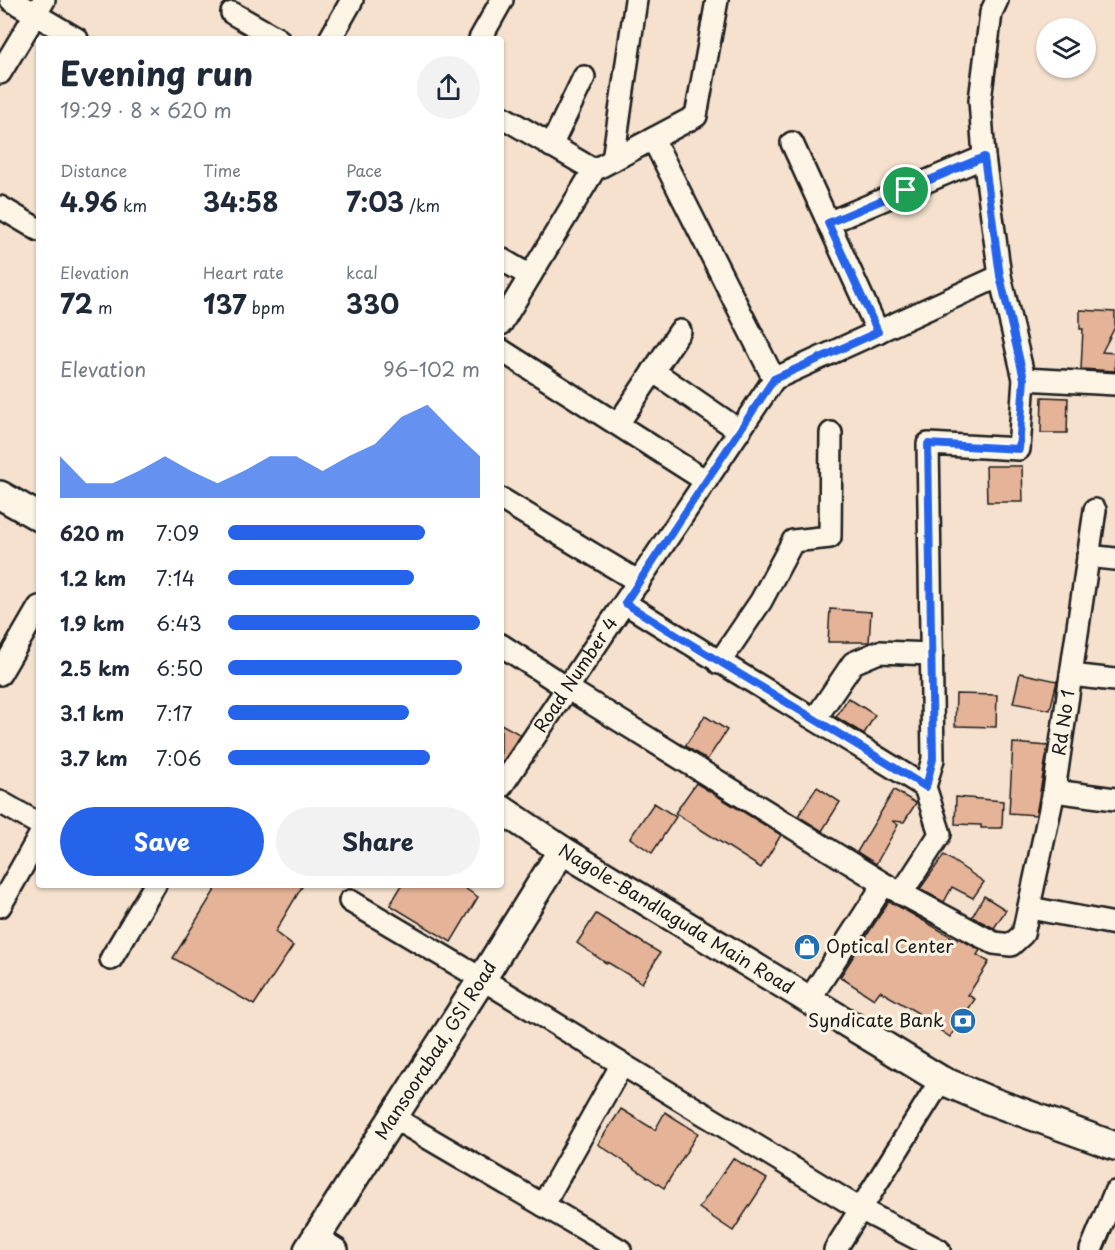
<!DOCTYPE html>
<meta charset="utf-8">
<style>
body{margin:0;font-family:"Playpen Sans",sans-serif;background:#f2f2f3;color:#1f2937;height:100vh;display:flex;flex-direction:column;font-size:22px;white-space:nowrap}
*{box-sizing:border-box;margin:0}
p{font-size:20px;color:#747a83}
.icon{flex:none;width:33px;height:33px;fill:none;stroke:currentColor;stroke-width:2;stroke-linecap:round;stroke-linejoin:round}
.map{position:relative;flex:1;overflow:hidden}
.sheet{position:absolute;left:36px;top:36px;width:468px;height:852px;display:flex;flex-direction:column;background:#fff;border-radius:6px;box-shadow:0 2px 4px #0004}
.sheet>*{flex:none}
.tools{position:absolute;left:1036px;top:18px;display:grid;gap:12px}
.tools a{display:grid;place-items:center;width:60px;height:60px;border-radius:50%;background:#fff;box-shadow:0 2px 4px #0004;font-size:30px}
.pin{position:absolute;display:grid;place-items:center;width:51px;height:51px;color:#fff;margin:-26px;border:3px solid #fff;border-radius:50%;box-shadow:0 2px 6px #0007}
.round{display:grid;place-items:center;flex:none;width:63px;height:63px;border-radius:32px;background:#f2f2f3}
.summary{display:flex;align-items:center;justify-content:space-between;height:102px;padding:0 24px}
h1{font-size:33px;font-weight:700;line-height:45px}
.stats{display:grid;grid-template-columns:repeat(3,1fr);gap:9px;height:102px;padding:6px 24px}
.stats div{display:grid;align-content:center}
.stats b{font-size:26px;font-weight:700}
.stats small{font-size:16px;font-weight:400}
.stats p{font-size:16px}
.chart{height:168px;padding:12px 24px}
.chart p{display:flex;justify-content:space-between}
.chart svg{width:100%;height:108px;margin-top:6px;fill:#2563eb;opacity:.7}
.cta{display:flex;gap:12px;margin-top:auto;padding:12px 24px}
.cta a{flex:1;height:69px;border-radius:36px;background:#2563eb;color:#fff;font-size:24px;font-weight:700;line-height:69px;text-align:center}
.cta a+a{background:#f2f2f3;color:#1f2937}
ul{padding:0 24px;list-style:none;font-size:20px}
li{display:grid;grid-template-columns:96px 72px 1fr;align-items:center;height:45px}
li i{height:15px;border-radius:8px;background:#2563eb}
.map>svg:first-child{display:block}
.building{fill:#e5b397;stroke:#1c1c1c;stroke-width:1.5}
.lines{fill:none;stroke-linecap:round;stroke-linejoin:round}
.minor-casing{stroke:#1c1c1c;stroke-width:26}
.tertiary-casing{stroke:#1c1c1c;stroke-width:32}
.minor{stroke:#fcf5e5;stroke-width:21}
.tertiary{stroke:#fcf5e5;stroke-width:27}
.route-casing{stroke:#fff;stroke-width:12}
.route{stroke:#2563eb;stroke-width:8}
.labels{text-anchor:middle;stroke-width:6;stroke-linejoin:round;paint-order:stroke}
.street-label{font-size:18px;fill:#1c1c1c;stroke:#fcf5e5}
.poi-label{font-size:18px;fill:#1c1c1c;stroke:#fcf5e5;text-anchor:start}
</style>
<div class="map">
<svg width="1115" height="1250" viewBox="0 0 1115 1250">
<rect width="100%" height="100%" fill="#f5e1ce"/>
<filter id="ink" filterUnits="userSpaceOnUse"><feTurbulence type="fractalNoise" baseFrequency=".0167" numOctaves="2"/><feDisplacementMap in="SourceGraphic" scale="12" xChannelSelector="R" yChannelSelector="G"/><feConvolveMatrix kernelMatrix="1 2 1 2 8 2 1 2 1" color-interpolation-filters="sRGB"/></filter>
<g filter="url(#ink)">
<g class="building">
<path d="M 1080,310 L 1115,312 L 1115,327 L 1102,352 L 1115,353 L 1115,371 L 1081,369 L 1083,329 L 1080,329 Z"/>
<path d="M 1042,397 L 1068,398 L 1067,433 L 1041,433 Z"/>
<path d="M 986,466 L 1022,466 L 1023,502 L 987,502 Z"/>
<path d="M 830,609 L 871,612 L 869,642 L 828,642 Z"/>
<path d="M 1020,673 L 1057,681 L 1050,710 L 1013,703 Z"/>
<path d="M 956,694 L 997,695 L 996,727 L 955,726 Z"/>
<path d="M 848,698 L 875,715 L 864,734 L 836,717 Z"/>
<path d="M 705,716 L 727,730 L 707,760 L 685,746 Z"/>
<path d="M 501,724 L 521,735 L 501,764 Z"/>
<path d="M 1013,743 L 1048,746 L 1036,815 L 1009,813 Z"/>
<path d="M 696,783 L 781,835 L 761,868 L 675,813 Z"/>
<path d="M 817,787 L 840,802 L 822,831 L 798,816 Z"/>
<path d="M 894,790 L 916,803 L 904,822 L 892,821 L 898,825 L 876,864 L 857,852 Z"/>
<path d="M 956,797 L 1003,801 L 1002,828 L 981,828 L 981,825 L 955,824 Z"/>
<path d="M 654,803 L 676,817 L 652,853 L 630,838 Z"/>
<path d="M 944,855 L 984,882 L 973,898 L 952,887 L 944,902 L 920,889 Z"/>
<path d="M 218,885 L 303,885 L 275,932 L 293,946 L 254,1005 L 173,958 Z"/>
<path d="M 402,885 L 460,885 L 478,897 L 451,942 L 390,905 Z"/>
<path d="M 984,896 L 1006,910 L 994,928 L 972,917 Z"/>
<path d="M 889,901 L 957,940 L 958,938 L 980,950 L 977,955 L 989,962 L 968,995 L 975,999 L 950,1037 L 917,1015 L 918,1013 L 880,991 L 874,999 L 840,977 Z"/>
<path d="M 596,914 L 660,953 L 642,983 L 607,962 L 606,963 L 577,943 Z"/>
<path d="M 621,1109 L 655,1130 L 665,1112 L 698,1133 L 664,1188 L 598,1144 Z"/>
<path d="M 733,1158 L 767,1179 L 733,1231 L 699,1208 Z"/>
</g>
<g class="lines">
<defs>
<g id="minor">
<path d="M 11,0 L 77,39"/>
<path d="M 232,13 L 278,39"/>
<path d="M 330,39 L 352,0"/>
<path d="M 480,39 L 502,0"/>
<path d="M 0,73 L 44,0"/>
<path d="M 501,116 L 594,170"/>
<path d="M 653,139 L 774,379"/>
<path d="M 792,143 L 878,332"/>
<path d="M 551,146 L 584,77"/>
<path d="M 613,160 L 636,0"/>
<path d="M 0,207 L 39,230"/>
<path d="M 828,223 L 984,157"/>
<path d="M 501,259 L 530,276"/>
<path d="M 501,324 L 594,170 L 696,116 L 717,0"/>
<path d="M 501,350 L 706,481"/>
<path d="M 653,371 L 740,431"/>
<path d="M 1024,379 L 1115,384"/>
<path d="M 618,424 L 680,331"/>
<path d="M 501,499 L 639,582"/>
<path d="M 1088,556 L 1115,559"/>
<path d="M 625,603 C 724,666 826,725 925,787"/>
<path id="s1" d="M 501,645 L 567,688 L 884,884 L 994,943 L 1011,945 L 1023,934 L 1054,791 L 1095,510"/>
<path d="M 719,663 L 761,601 L 793,541 L 830,537 L 831,433"/>
<path d="M 0,674 L 39,607"/>
<path d="M 1071,675 L 1115,680"/>
<path d="M 815,719 L 853,663 L 879,652 L 932,654"/>
<path id="s2" d="M 501,787 L 774,379 L 1000,276"/>
<path d="M 1054,791 L 1115,799"/>
<path d="M 0,802 L 39,824"/>
<path d="M 901,894 L 940,834 L 925,787 L 933,759 L 928,444 L 1019,449 L 1024,379 L 1000,276 L 984,157 L 980,100 L 991,13 L 997,0"/>
<path d="M 350,901 L 482,979 L 860,1209 L 939,1250"/>
<path d="M 0,906 L 39,837"/>
<path d="M 1030,908 L 1115,924"/>
<path d="M 111,959 L 155,885"/>
<path d="M 809,1000 L 884,884"/>
<path d="M 394,1118 L 620,1250"/>
<path d="M 543,1205 L 622,1064"/>
<path d="M 317,1237 L 337,1250"/>
<path d="M 835,1250 L 941,1080"/>
<path d="M 1091,1250 L 1115,1192"/>
</g>
<g id="tertiary">
<path d="M 0,495 L 39,517"/>
<path id="s3" d="M 501,809 L 562,850 L 941,1080 L 988,1100 L 1115,1146"/>
<path id="s4" d="M 308,1250 L 482,979 L 562,850"/>
</g>
</defs>
<use href="#minor" class="minor-casing"/>
<use href="#tertiary" class="tertiary-casing"/>
<use href="#minor" class="minor"/>
<use href="#tertiary" class="tertiary"/>
</g>
</g>
<g class="lines" filter="url(#ink)">
<defs>
<path id="route" d="M 984,157 L 1000,276 L 1024,379 L 1019,449 L 928,444 L 933,759 L 926,787 C 826,725 724,666 625,603 L 774,379 L 878,332 L 828,223 Z"/>
</defs>
<use href="#route" class="route-casing"/>
<use href="#route" class="route"/>
</g>
<defs>
<symbol id="shop-disc" viewBox="-11 -11 22 22"><circle r="9.5" fill="#1f6fb2" stroke="#fcf5e5"/><path d="M-5-2.5h2.3a2.7 3.5 0 0 1 5.4 0H5L5.5 6h-11ZM-1.5-2.5h3a1.5 2.3 0 0 0-3 0Z" fill="#fff"/></symbol>
<symbol id="bank-disc" viewBox="-11 -11 22 22"><circle r="9.5" fill="#1f6fb2" stroke="#fcf5e5"/><path d="M-6-4H6V4H-6ZM0-2.3a2.3 2.3 0 1 0 0 4.6a2.3 2.3 0 1 0 0-4.6Z" fill="#fff"/></symbol>
</defs>
<g fill-rule="evenodd">
<use href="#shop-disc" x="792" y="932" width="30" height="30"/>
<use href="#bank-disc" x="948" y="1006" width="30" height="30"/>
</g>
<g class="labels">
<g class="street-label">
<text dy="6" stroke="none"><textPath href="#s2" startOffset="135">Road Number 4</textPath></text>
<text dy="6" stroke="none"><textPath href="#s1" startOffset="825">Rd No 1</textPath></text>
<text dy="6" stroke="none"><textPath href="#s3" startOffset="207">Nagole-Bandlaguda Main Road</textPath></text>
<text dy="6" stroke="none"><textPath href="#s4" startOffset="237">Mansoorabad, GSI Road</textPath></text>
</g>
<g class="poi-label">
<text x="826" y="953">Optical Center</text>
<text x="944" y="1027" text-anchor="end">Syndicate Bank</text>
</g>
</g>
</svg>
<div class="tools">
<a><svg class="icon" aria-label="layers" viewBox="0 0 24 24"><path d="M12 4l9 5-9 5-9-5zM3 14l9 5 9-5"/></svg></a>
</div>
<div class="pin" style="left:906px;top:190px;background:#1e9e55"><svg class="icon" aria-label="arrive" viewBox="0 0 24 24"><path d="M6 21V4h12l-3 4 3 4H6"/></svg></div>
<section class="sheet">
<div class="summary"><div><h1>Evening run</h1><p>19:29 · 8 × 620 m</p></div><a class="round"><svg class="icon" aria-label="share" viewBox="0 0 24 24"><path d="M12 15V3M7 8l5-5 5 5M5 13v7h14v-7"/></svg></a></div>
<div class="stats">
<div><p>Distance</p><b>4.96<small> km</small></b></div>
<div><p>Time</p><b>34:58</b></div>
<div><p>Pace</p><b>7:03<small> /km</small></b></div>
</div>
<div class="stats">
<div><p>Elevation</p><b>72<small> m</small></b></div>
<div><p>Heart rate</p><b>137<small> bpm</small></b></div>
<div><p>kcal</p><b>330</b></div>
</div>
<div class="chart"><p><span>Elevation</span>96–102 m</p>
<svg viewBox="0 0 160 44" preserveAspectRatio="none"><path d="M0 44V27L10 38L20 38L30 33L40 27L50 33L60 38L70 33L80 27L90 27L100 33L110 27L120 22L130 11L140 6L150 17L160 27V44z"/></svg>
</div>
<ul>
<li><b>620 m</b>7:09<i style="width:78%"></i></li>
<li><b>1.2 km</b>7:14<i style="width:74%"></i></li>
<li><b>1.9 km</b>6:43<i style="width:100%"></i></li>
<li><b>2.5 km</b>6:50<i style="width:93%"></i></li>
<li><b>3.1 km</b>7:17<i style="width:72%"></i></li>
<li><b>3.7 km</b>7:06<i style="width:80%"></i></li>
</ul>
<div class="cta"><a>Save</a><a>Share</a></div>
</section>
</div>
